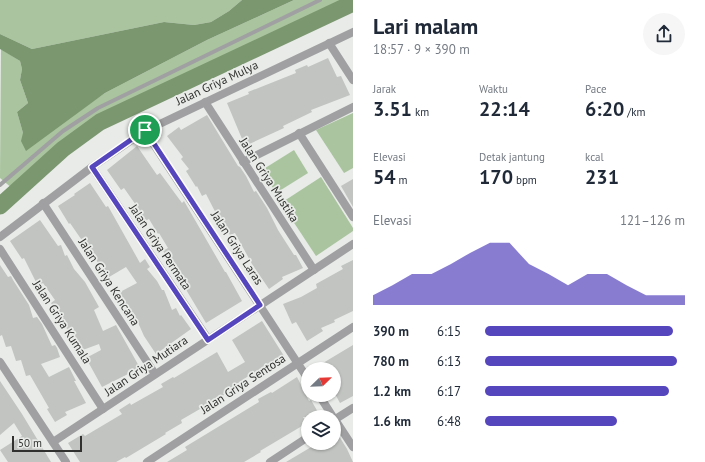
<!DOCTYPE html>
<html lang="id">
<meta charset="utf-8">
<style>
body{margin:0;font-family:"PT Sans",sans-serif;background:#f6f6f7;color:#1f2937;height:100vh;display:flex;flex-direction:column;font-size:15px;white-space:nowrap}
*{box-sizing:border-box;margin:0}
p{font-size:13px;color:#747a83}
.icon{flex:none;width:22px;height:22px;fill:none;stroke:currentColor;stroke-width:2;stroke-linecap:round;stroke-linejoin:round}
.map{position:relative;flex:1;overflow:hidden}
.drawer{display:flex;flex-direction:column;background:#fff;width:352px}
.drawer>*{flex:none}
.needle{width:26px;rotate:67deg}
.tools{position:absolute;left:301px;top:362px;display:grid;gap:8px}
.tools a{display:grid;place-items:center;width:40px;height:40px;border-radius:50%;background:#fff;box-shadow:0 1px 3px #0004;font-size:20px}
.scale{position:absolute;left:12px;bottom:10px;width:70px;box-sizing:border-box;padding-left:4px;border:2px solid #313230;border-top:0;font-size:11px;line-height:14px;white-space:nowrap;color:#313230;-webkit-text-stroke:3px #e8ebe7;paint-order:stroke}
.pin{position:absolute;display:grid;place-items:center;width:34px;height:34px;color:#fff;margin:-17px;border:2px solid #fff;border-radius:50%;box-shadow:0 1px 4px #0007}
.round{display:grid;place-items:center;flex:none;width:42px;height:42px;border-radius:21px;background:#f6f6f7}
.headline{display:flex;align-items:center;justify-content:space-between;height:68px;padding:0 20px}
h1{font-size:22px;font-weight:700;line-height:30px}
.metrics{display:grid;grid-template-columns:repeat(3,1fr);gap:6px;height:68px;padding:4px 20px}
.metrics div{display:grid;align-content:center}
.metrics b{font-size:20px;font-weight:700}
.metrics small{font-size:11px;font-weight:400}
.metrics p{font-size:11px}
.chart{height:112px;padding:8px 20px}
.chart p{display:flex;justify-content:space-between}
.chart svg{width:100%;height:72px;margin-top:4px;fill:#5646be;opacity:.7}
ul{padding:0 20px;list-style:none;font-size:13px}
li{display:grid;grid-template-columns:64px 48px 1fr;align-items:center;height:30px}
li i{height:10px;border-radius:5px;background:#5646be}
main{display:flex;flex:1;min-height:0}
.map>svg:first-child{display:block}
.green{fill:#a9c49e}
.water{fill:#7a976f}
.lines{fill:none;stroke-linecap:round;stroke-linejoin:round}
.river{stroke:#7a976f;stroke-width:17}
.building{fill:#c1c4c1}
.service{stroke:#a0a0a2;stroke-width:4}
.minor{stroke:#a0a0a2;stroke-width:8}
.route-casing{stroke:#fff;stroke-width:8}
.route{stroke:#5646be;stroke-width:5}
.labels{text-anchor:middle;stroke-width:3.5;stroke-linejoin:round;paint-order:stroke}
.street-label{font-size:12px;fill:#313230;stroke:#e8ebe7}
</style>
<main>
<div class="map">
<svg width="353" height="462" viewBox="0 0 353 462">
<rect width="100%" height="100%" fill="#e8ebe7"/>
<g class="green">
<path d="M 0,0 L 242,0 L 229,11 L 211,22 L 194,25 L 164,22 L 32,49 L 0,34 Z"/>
<path d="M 294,0 L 345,0 L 103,115 L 73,137 L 13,189 L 0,178 L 1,49 L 20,61 L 22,69 L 20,80 L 28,103 L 17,112 L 23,133 L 79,111 L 105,93 L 207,40 Z"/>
<path d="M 353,113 L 353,168 L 344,173 L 316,130 Z"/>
<path d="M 294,150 L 308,173 L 276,193 L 262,170 Z"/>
<path d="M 321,177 L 353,228 L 353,231 L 316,256 L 281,203 Z"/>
</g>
<path class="water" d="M 242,0 L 294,0 L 207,40 L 105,93 L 26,151 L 21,141 L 23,133 L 17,112 L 28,103 L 20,80 L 22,69 L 20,61 L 0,49 L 0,34 L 32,49 L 164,22 L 194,25 L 211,22 L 229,11 Z"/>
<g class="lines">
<path class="river" d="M 0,206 L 63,149 L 100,122 L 353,3"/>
</g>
<g class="building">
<path d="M 328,58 L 337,77 L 341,76 L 350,95 L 311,110 L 312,112 L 283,126 L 284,128 L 245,146 L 227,103 L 249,94 L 248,92 L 296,73 L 295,70 L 307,65 L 308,67 Z"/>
<path d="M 207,115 L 238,166 L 240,167 L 246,176 L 254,192 L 256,191 L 267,208 L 278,230 L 294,255 L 296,255 L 303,268 L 282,277 L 283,279 L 269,289 L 252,264 L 235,233 L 230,235 L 224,224 L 222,225 L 206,194 L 202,196 L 197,186 L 196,187 L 186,171 L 189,169 L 181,159 L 183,157 L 167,136 L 179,127 L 181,130 Z"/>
<path d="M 137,146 L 157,175 L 160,173 L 182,203 L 184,201 L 225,272 L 226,272 L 242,301 L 206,323 L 163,251 L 168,248 L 159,233 L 158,234 L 149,219 L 145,221 L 138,208 L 124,188 L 121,190 L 107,170 Z"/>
<path d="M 353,179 L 353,207 L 341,186 Z"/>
<path d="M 90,183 L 106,207 L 108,206 L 140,263 L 145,259 L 150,267 L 147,269 L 157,281 L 162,290 L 164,290 L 172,310 L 176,308 L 180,316 L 181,315 L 191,329 L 156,354 L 144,336 L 136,318 L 134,319 L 128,305 L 126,306 L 120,292 L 137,283 L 126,267 L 104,280 L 98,269 L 101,268 L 91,251 L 90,252 L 70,223 L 69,224 L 58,206 L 75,195 L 74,194 Z"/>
<path d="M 40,220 L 58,246 L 61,245 L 65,256 L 67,255 L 74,269 L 85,282 L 99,307 L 94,310 L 103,331 L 116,325 L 140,368 L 102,387 L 86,358 L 101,350 L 99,344 L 80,351 L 75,339 L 57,316 L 58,315 L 51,303 L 55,300 L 43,283 L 38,286 L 24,258 L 22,259 L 10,241 Z"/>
<path d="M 353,260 L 353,311 L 334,320 L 335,322 L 321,328 L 323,331 L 307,341 L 296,322 L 292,324 L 283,304 L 301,297 L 317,288 L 316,284 L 343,269 L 341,266 Z"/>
<path d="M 0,265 L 8,277 L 11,276 L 13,280 L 29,305 L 33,318 L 37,317 L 42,324 L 52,346 L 55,345 L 57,348 L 60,357 L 41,364 L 49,377 L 69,367 L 76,381 L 74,381 L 86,403 L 65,412 L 67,415 L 55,422 L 47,409 L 49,408 L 30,375 L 26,376 L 21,360 L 16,361 L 11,346 L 6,347 L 2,335 L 0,336 Z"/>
<path d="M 262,321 L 284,356 L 250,375 L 223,393 L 224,395 L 181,420 L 182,423 L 165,433 L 166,434 L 126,458 L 125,457 L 116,462 L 80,462 L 78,459 L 68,443 L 83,434 L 85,436 L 122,414 L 119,410 L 130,403 L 131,405 L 163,387 L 161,384 L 173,377 L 174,378 L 217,352 L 228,372 L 245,362 L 232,340 Z"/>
<path d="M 353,345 L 353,396 L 340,403 L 334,392 L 334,369 L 313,369 Z"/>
<path d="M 297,377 L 309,401 L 311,400 L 319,414 L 315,417 L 303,417 L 307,423 L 260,451 L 261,452 L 244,462 L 167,462 L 187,450 L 185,447 L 259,402 L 258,399 L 271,392 L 272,393 Z"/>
<path d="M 0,381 L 22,414 L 51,462 L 8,462 L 0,450 L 22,436 L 14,423 L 0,435 Z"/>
<path d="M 334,428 L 347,449 L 353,462 L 286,462 L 318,443 L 334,443 Z"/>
</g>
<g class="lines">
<path class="service" d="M 0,185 L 63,131 L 98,108 L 320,0"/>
<g class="minor">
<path d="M 329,43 L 353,80"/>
<path d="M 205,102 L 314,270"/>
<path d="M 145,131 L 308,379"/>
<path d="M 299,133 L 353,217"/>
<path d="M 243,162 L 353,107"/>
<path d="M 92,167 L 208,339"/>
<path d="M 43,203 L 155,374"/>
<path d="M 0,237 L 92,167 L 145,131 L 353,32"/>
<path d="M 0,249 L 103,409"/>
<path d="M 0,362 L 66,462"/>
<path d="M 319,395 L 333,417"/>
<path d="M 334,418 L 353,447"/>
<path d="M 334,420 L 353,408"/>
<path d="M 53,442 L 353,244"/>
<path d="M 147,462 L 353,327"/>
<path d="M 270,462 L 308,437"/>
</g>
</g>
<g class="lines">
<defs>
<path id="route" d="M 145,130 L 260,305 L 208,340 L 92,167 Z"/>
</defs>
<use href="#route" class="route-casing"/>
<use href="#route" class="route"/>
</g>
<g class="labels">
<g class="street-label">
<text transform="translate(217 83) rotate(-25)" y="4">Jalan Griya Mulya</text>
<text transform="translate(269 180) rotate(57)" y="4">Jalan Griya Mustika</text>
<text transform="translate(160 247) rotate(56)" y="4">Jalan Griya Permata</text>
<text transform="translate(237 248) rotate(57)" y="4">Jalan Griya Laras</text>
<text transform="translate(109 282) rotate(57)" y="4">Jalan Griya Kencana</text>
<text transform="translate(62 322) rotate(57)" y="4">Jalan Griya Kumala</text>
<text transform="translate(146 366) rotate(-34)" y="4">Jalan Griya Mutiara</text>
<text transform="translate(243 384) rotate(-33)" y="4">Jalan Griya Sentosa</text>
</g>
</g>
</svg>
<div class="tools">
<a><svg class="needle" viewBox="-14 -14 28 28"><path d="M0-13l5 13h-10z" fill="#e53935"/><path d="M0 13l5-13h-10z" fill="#747a83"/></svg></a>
<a><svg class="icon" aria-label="layers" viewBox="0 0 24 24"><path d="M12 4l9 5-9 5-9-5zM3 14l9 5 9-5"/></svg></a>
</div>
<div class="scale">50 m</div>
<div class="pin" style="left:145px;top:130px;background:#1e9e55"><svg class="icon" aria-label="arrive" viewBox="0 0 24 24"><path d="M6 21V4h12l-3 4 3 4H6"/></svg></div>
</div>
<section class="drawer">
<div class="headline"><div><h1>Lari malam</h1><p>18:57 · 9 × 390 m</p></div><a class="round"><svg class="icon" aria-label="share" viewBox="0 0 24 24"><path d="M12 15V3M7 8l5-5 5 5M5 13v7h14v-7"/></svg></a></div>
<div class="metrics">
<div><p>Jarak</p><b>3.51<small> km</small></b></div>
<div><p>Waktu</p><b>22:14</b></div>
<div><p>Pace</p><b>6:20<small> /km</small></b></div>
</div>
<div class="metrics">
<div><p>Elevasi</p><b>54<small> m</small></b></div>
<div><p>Detak jantung</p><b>170<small> bpm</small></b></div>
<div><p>kcal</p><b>231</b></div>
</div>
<div class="chart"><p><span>Elevasi</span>121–126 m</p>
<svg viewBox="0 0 160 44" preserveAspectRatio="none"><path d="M0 44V38L10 32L20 25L30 25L40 19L50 12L60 6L70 6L80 19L90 25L100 32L110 25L120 25L130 32L140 38L150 38L160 38V44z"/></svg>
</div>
<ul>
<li><b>390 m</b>6:15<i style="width:94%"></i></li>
<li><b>780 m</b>6:13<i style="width:96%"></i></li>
<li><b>1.2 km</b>6:17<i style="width:92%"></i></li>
<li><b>1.6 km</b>6:48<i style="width:66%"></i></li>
</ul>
</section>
</main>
